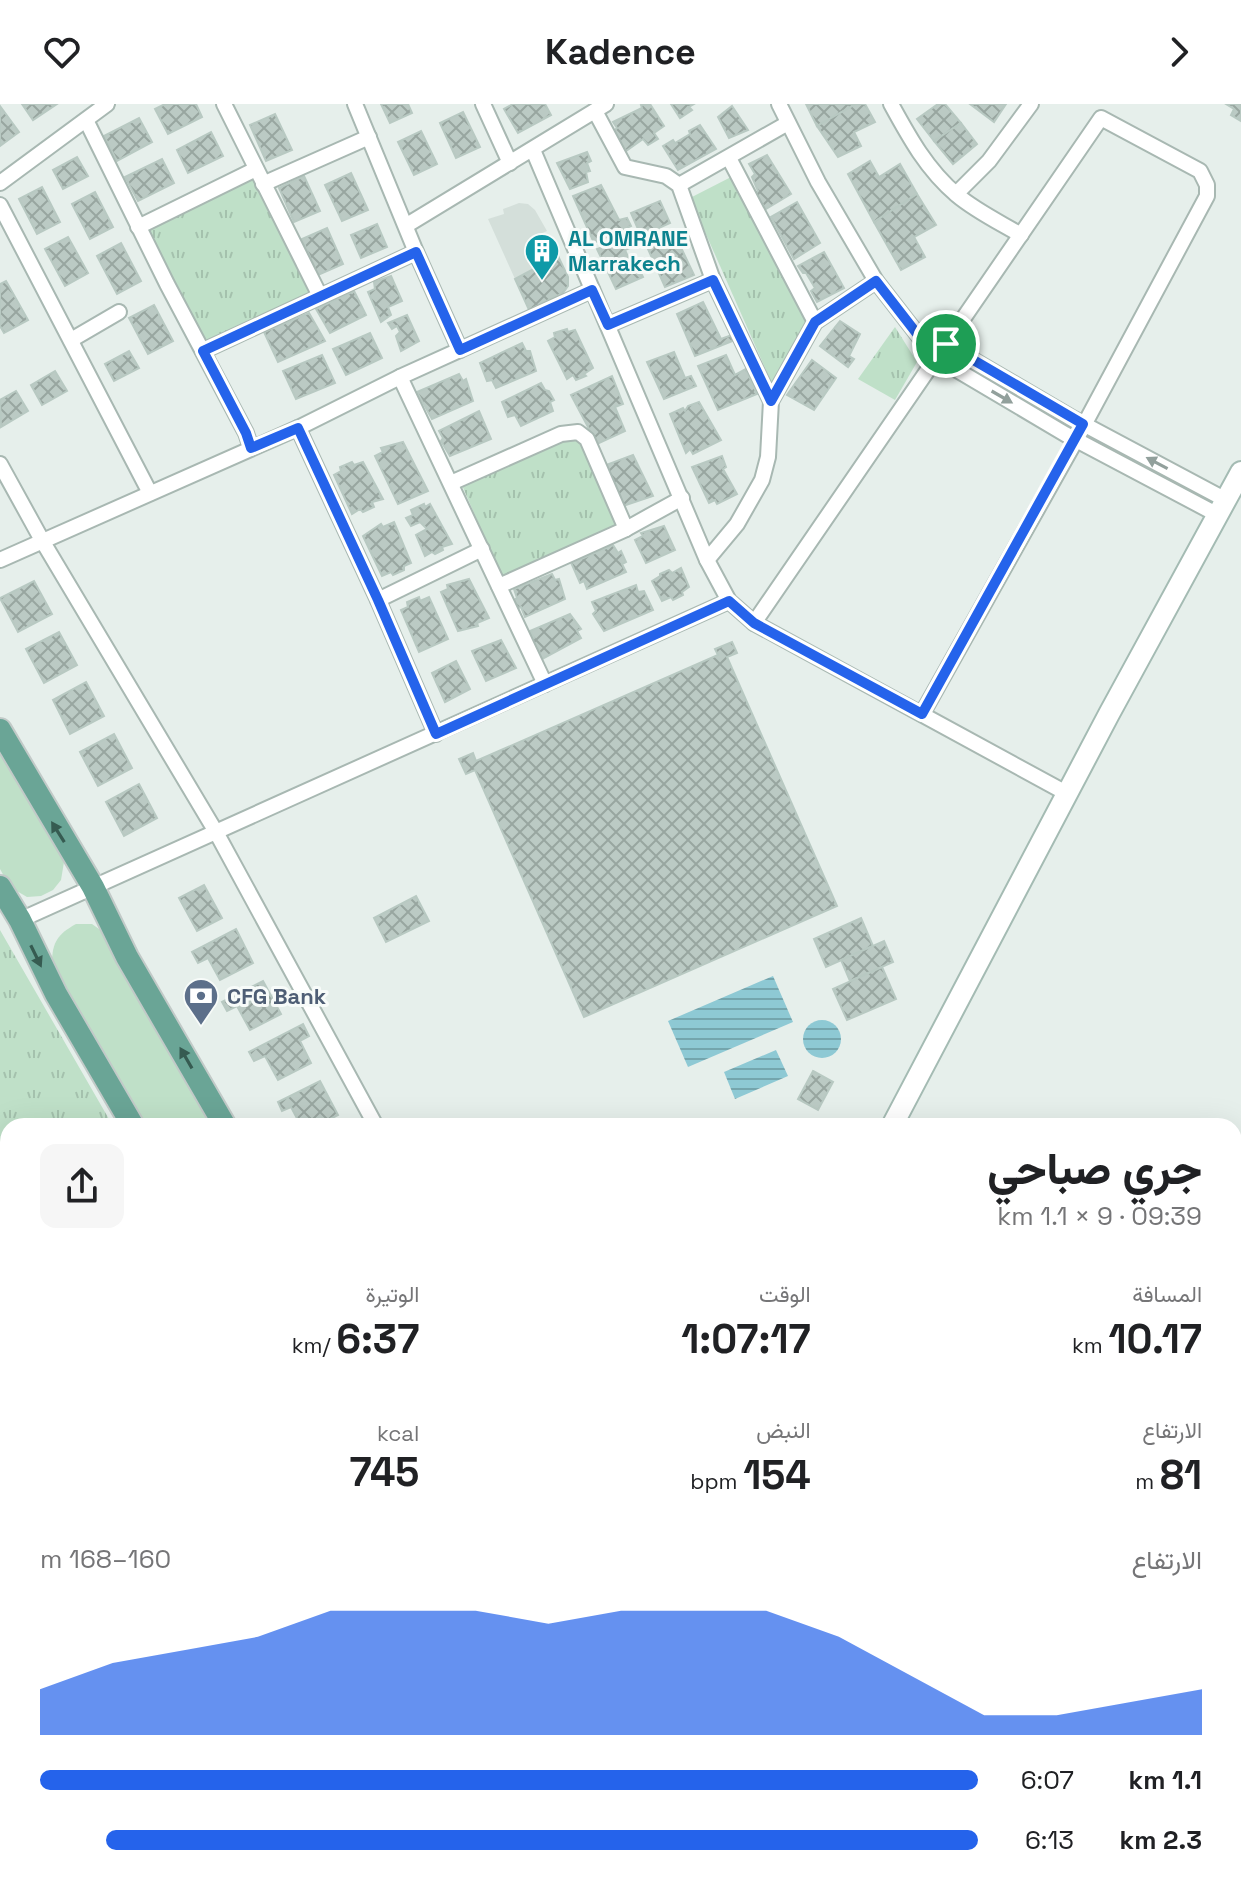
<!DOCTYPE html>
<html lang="ar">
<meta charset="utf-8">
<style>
body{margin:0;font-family:"Space Grotesk",Vazirmatn,sans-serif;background:#f6f6f6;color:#202124;direction:rtl;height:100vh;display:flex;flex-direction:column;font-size:30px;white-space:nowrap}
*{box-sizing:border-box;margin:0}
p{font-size:26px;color:#757577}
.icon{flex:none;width:44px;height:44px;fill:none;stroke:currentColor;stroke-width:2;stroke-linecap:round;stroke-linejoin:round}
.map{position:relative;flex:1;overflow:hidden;direction:ltr}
.drawer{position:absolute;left:0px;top:1014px;width:1242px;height:770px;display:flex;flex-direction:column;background:#fff;border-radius:24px 24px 0 0;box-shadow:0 8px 32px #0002;direction:rtl}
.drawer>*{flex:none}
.pin{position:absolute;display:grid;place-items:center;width:68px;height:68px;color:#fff;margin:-34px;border:4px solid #fff;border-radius:50%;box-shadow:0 2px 8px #0007}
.round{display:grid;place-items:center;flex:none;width:84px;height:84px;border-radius:16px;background:#f6f6f6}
.headline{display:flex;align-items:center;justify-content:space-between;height:136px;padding:0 40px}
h1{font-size:44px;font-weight:800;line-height:60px}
.figures{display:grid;grid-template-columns:repeat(3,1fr);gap:12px;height:136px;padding:8px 40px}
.figures div{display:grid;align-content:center}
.figures b{font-size:40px;font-weight:800}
.figures small{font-size:22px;font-weight:400}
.figures p{font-size:22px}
.chart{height:224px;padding:16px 40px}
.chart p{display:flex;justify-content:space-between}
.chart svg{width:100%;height:144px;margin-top:8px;fill:#2563eb;opacity:.7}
ul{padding:0 40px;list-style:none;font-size:26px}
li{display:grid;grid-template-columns:128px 96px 1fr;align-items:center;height:60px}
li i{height:20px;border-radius:10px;background:#2563eb}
header{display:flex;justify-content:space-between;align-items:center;height:104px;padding:0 40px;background:#fff;font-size:36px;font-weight:800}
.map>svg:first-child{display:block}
.built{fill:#d4dfda}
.grass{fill:url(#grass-tufts)}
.green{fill:#bfe0c8}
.water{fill:url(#water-rules)}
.building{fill:url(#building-cross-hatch);stroke:#b8c9c2;stroke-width:2}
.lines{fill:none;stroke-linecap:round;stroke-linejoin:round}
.street-casing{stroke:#a8b8b2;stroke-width:18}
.secondary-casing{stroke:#a4bbb3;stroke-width:24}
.primary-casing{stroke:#c2cac8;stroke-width:26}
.street{stroke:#fff;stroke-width:14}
.secondary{stroke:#fff;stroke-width:20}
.primary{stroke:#6aa596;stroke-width:22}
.oneway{fill:#92a09c}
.oneway2{fill:#365b51}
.route-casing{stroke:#fff;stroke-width:16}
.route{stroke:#2563eb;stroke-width:10}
.labels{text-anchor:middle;stroke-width:6;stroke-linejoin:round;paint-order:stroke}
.culture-label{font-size:22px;font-weight:bold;fill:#0d838f;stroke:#f7fbf9;text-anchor:start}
.service-label{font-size:22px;font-weight:bold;fill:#4e5e75;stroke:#f7fbf9;text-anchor:start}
</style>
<header><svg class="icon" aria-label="forward" viewBox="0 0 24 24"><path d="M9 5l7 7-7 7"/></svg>Kadence<svg class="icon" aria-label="heart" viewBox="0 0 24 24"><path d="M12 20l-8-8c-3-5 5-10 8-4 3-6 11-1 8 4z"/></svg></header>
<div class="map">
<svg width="1241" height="1783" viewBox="0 0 1241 1783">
<defs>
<pattern id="grass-tufts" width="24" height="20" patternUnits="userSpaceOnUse" patternTransform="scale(2)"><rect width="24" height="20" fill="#bfe0c8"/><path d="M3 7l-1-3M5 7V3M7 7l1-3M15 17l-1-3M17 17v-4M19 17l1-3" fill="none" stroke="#a4c1ad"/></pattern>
<pattern id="water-rules" width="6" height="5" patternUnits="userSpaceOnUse" patternTransform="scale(2)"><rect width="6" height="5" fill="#8ec9d4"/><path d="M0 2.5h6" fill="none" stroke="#74a5ad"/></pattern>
<pattern id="building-cross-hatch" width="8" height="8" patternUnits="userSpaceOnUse" patternTransform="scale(2)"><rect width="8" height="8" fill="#bbcac4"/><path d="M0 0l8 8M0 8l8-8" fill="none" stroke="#98a6a0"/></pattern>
</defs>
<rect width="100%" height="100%" fill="#e6efeb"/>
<path class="built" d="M 519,99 L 528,100 L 535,106 L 547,127 L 533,133 L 544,159 L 515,175 L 488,115 L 504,110 L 503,105 Z"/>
<g class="grass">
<path d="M 252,72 L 310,189 L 205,241 L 146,125 Z"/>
<path d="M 733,72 L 816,221 L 777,291 L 690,94 Z"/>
<path d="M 895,223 L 917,258 L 895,296 L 858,275 Z"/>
<path d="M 578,330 L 622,424 L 503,476 L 461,379 Z"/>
<path d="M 0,826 L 113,1022 L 8,1022 L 8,1776 L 449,1776 L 448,1783 L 0,1783 Z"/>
</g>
<g class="green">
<path d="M 0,644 L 64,758 L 61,776 L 53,786 L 41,792 L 27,793 L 10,783 L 0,765 Z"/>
<path d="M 76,820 L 92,820 L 106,830 L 216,1022 L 146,1022 L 52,859 C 52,838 58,830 76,820 Z"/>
</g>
<g class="water">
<path d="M 773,872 L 793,918 L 688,963 L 668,917 Z"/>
<circle cx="822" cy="935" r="19"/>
<path d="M 776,946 L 788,972 L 735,995 L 724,968 Z"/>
</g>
<g class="building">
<path d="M 22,0 L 57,0 L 33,16 Z"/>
<path d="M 165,0 L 196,0 L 202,13 L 168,30 L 155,5 Z"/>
<path d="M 381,0 L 408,0 L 412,9 L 390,19 Z"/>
<path d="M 513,0 L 545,0 L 551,11 L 518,29 L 504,5 Z"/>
<path d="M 650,0 L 664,22 L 654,29 L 658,35 L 648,41 L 643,35 L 626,47 L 614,27 L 617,24 L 613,18 L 642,4 L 641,1 Z"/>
<path d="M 671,0 L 694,0 L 689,3 L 692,6 L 680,14 Z"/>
<path d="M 806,0 L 856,0 L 817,22 Z"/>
<path d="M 856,0 L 865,0 L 875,18 L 854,28 L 861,42 L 838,53 L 817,22 Z"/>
<path d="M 938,0 L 945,0 L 961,19 L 934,37 L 917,15 Z"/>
<path d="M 970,0 L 1006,0 L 994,18 Z"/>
<path d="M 1226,0 L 1241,0 L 1241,17 L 1231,11 L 1234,5 Z"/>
<path d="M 0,2 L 19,28 L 0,42 Z"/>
<path d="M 732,2 L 748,26 L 729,34 L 718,13 Z"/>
<path d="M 463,8 L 480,43 L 456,54 L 440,19 Z"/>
<path d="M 275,10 L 292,46 L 266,57 L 250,21 Z"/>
<path d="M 139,14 L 152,38 L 117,57 L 104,32 Z"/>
<path d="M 961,19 L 977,40 L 953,60 L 934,37 Z"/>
<path d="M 700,21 L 716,45 L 678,66 L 663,42 L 673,36 L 675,39 L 690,30 L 689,27 Z"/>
<path d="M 421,27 L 437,60 L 414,71 L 398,38 Z"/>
<path d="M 211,28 L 223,52 L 188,69 L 177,46 Z"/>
<path d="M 587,48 L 591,57 L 587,59 L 590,67 L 586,68 L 588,78 L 570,85 L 557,59 Z"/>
<path d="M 767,51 L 791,90 L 766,105 L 755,89 L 758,87 L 752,73 L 755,70 L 749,60 Z"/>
<path d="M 77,53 L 88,72 L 63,85 L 53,66 Z"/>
<path d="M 162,55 L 174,79 L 138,97 L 125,73 Z"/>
<path d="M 870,57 L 879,73 L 900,60 L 917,90 L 874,118 L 848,70 Z"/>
<path d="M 351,69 L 368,106 L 342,117 L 325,81 Z"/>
<path d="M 304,72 L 320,107 L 294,118 L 279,84 Z"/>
<path d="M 601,81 L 619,116 L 627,114 L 631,122 L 594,139 L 573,92 Z"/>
<path d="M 42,83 L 60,118 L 37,130 L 19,95 Z"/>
<path d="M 95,88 L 113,123 L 90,135 L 72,100 Z"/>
<path d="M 917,90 L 936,121 L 914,133 L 925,153 L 901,166 L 874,118 Z"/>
<path d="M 660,97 L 670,119 L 641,132 L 631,109 Z"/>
<path d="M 797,98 L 820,139 L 794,155 L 771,113 Z"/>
<path d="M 377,120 L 387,143 L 361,154 L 351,131 Z"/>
<path d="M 327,124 L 343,160 L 318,171 L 302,135 Z"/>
<path d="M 68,133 L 88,169 L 65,182 L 45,145 Z"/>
<path d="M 676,133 L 694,171 L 665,183 L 648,145 Z"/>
<path d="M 627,134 L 630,144 L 625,146 L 632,162 L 637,161 L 643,173 L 616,185 L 597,145 Z"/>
<path d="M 121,139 L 141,177 L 117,190 L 97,152 Z"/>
<path d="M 824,148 L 844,184 L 817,198 L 811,187 L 815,184 L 806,169 L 803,169 L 798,162 Z"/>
<path d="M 558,152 L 568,173 L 568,182 L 563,189 L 529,206 L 515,175 Z"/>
<path d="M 391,172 L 402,197 L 388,203 L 391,211 L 381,218 L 368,188 L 375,185 L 374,178 Z"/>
<path d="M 6,177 L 28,216 L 4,229 L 0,222 L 0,180 Z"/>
<path d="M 354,187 L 366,211 L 330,229 L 316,205 Z"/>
<path d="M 703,198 L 721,235 L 732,231 L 735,236 L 695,252 L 677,210 Z"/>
<path d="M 154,201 L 173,237 L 148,250 L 129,214 Z"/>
<path d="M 309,209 L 325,237 L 278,258 L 264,228 Z"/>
<path d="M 407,211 L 419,237 L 401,247 L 396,232 L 400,228 L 397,222 L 392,225 L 388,219 Z"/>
<path d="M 840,217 L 860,230 L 849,252 L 854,255 L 848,263 L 820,242 Z"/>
<path d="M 567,225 L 568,228 L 575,226 L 593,264 L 584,270 L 586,272 L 576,276 L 573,271 L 567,275 L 548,237 L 555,233 L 554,229 Z"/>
<path d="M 370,229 L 382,254 L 346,271 L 333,245 Z"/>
<path d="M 522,239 L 526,247 L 530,247 L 536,267 L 496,284 L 492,276 L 487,277 L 480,259 Z"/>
<path d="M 129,247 L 139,264 L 114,277 L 105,260 Z"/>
<path d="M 674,248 L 685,274 L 691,272 L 696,282 L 664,295 L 647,258 Z"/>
<path d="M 322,251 L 335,279 L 296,295 L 283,267 Z"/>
<path d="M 726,251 L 735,271 L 746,265 L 757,290 L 718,306 L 698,262 Z"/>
<path d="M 812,256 L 836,274 L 814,306 L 787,291 Z"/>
<path d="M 55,267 L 67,287 L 42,301 L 31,281 Z"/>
<path d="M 459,270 L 463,277 L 466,275 L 473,297 L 432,315 L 417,288 Z"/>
<path d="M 612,272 L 623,300 L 615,303 L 625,327 L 597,340 L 571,291 Z"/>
<path d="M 541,279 L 545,286 L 549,287 L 554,296 L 550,298 L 553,307 L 521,322 L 515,311 L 508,313 L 502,298 Z"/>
<path d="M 16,287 L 28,307 L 1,323 L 0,296 Z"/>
<path d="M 699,298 L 721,336 L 693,350 L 690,345 L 686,349 L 670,310 L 683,304 L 685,307 L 688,302 Z"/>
<path d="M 479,307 L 491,335 L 450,352 L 441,337 L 443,334 L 439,327 Z"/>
<path d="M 403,338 L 428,387 L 398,400 L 375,352 L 383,348 L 381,344 Z"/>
<path d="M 633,351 L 653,392 L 620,403 L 606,361 Z"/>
<path d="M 722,352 L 726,363 L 723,365 L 737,390 L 717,400 L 715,396 L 709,399 L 692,363 Z"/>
<path d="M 352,358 L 354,361 L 363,358 L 383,395 L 372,398 L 374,403 L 363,408 L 360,405 L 352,410 L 334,371 L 341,367 L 340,363 Z"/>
<path d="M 424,400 L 425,403 L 430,400 L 452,440 L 442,443 L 443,446 L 435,450 L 432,448 L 425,452 L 416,431 L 427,425 L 420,418 L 411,422 L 406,414 L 413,411 L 411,406 Z"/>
<path d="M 394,418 L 411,459 L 404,462 L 404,466 L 393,471 L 391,468 L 382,472 L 363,432 L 381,420 L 383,423 Z"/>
<path d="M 664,422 L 675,446 L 646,459 L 635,436 L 643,432 L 641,429 Z"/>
<path d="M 613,441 L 618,449 L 621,447 L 626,458 L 622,460 L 626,468 L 587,485 L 584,477 L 580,479 L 569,454 L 576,452 L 579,456 Z"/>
<path d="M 681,464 L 689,483 L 682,488 L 683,491 L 673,496 L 671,493 L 662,497 L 652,477 L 660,472 L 660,470 L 669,466 L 672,469 Z"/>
<path d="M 552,470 L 555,476 L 559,475 L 565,495 L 525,513 L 521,503 L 518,504 L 514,496 L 517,494 L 514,485 Z"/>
<path d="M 469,475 L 489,514 L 477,519 L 478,522 L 458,527 L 441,488 L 448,485 L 447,481 Z"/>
<path d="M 34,477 L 52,510 L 18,528 L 0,494 Z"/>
<path d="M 636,481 L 638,488 L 644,487 L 653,506 L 604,527 L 593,510 L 596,507 L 592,498 Z"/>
<path d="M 419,493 L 420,497 L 429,493 L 448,535 L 419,548 L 401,506 L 408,503 L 407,498 Z"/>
<path d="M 570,510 L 581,525 L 577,527 L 581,534 L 542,555 L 538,544 L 534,545 L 531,535 L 534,534 L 530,527 Z"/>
<path d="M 59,528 L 77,561 L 44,579 L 26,545 Z"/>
<path d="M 501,536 L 516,564 L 486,577 L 472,547 Z"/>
<path d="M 732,538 L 737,549 L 727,553 L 837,802 L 584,913 L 475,666 L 466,670 L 459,655 L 473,649 L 476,657 L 718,551 L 715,545 Z"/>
<path d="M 456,557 L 470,585 L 445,598 L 432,569 Z"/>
<path d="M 86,578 L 104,612 L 70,630 L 53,596 Z"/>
<path d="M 114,630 L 132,664 L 98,682 L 80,648 Z"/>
<path d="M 139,680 L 157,714 L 124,732 L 106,698 Z"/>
<path d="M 204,781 L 222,814 L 197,827 L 179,794 Z"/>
<path d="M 416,792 L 429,817 L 386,838 L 374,814 Z"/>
<path d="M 861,814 L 873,842 L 826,863 L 814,835 Z"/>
<path d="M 236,825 L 253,859 L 220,876 L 208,854 L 198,859 L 192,848 Z"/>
<path d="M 884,837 L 893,858 L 850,877 L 841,856 Z"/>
<path d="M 882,863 L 896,895 L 847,916 L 833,885 Z"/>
<path d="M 263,877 L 281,910 L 250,926 L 237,902 L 227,907 L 222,898 Z"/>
<path d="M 303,920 L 309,932 L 300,937 L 311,959 L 278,976 L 265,952 L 254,957 L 249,948 Z"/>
<path d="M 813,967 L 833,978 L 818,1006 L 798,995 Z"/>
<path d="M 320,977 L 338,1011 L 316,1022 L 301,1022 L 291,1003 L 282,1007 L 278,998 Z"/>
</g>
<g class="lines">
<defs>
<g id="street">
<path d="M 224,0 L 320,192"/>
<path d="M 355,0 L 416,148 L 460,246"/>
<path d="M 483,0 L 510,59"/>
<path d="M 779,0 L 818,78 L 876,177 L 935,253 L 1065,330 L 1218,411"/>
<path d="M 891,0 C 909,33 927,66 957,91 C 976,107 999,118 1021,131"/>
<path d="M 595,7 L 625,63 L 666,72 L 679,81 L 713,176 L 771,297"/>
<path d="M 86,16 L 167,180 L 246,329 L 251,344"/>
<path d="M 533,46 L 707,456 L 729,497 L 754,519 L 1068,690"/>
<path d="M 729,54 L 815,218"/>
<path d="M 0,79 L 107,0"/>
<path d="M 263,80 L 369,33"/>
<path d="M 679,81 L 788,19"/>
<path d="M 956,90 L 989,57 L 1031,0"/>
<path d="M 0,101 L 150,389"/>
<path d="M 407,121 L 606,0"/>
<path d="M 138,123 L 256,65"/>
<path d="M 608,221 L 713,176"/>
<path d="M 71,236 L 119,208"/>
<path d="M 946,240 L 1074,315 L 1226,396"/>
<path d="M 203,247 L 416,148"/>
<path d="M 400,273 L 545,580"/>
<path d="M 298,324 L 378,496 L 436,630"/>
<path d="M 0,360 L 43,438 L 216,728 L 376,1022"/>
<path d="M 451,379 L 561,330 L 578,328 L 587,335 L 626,425"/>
<path d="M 0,456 L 298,324 L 400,273 L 592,186"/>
<path d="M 707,456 L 737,420 L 762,376 L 768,353 L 771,297 L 815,218 L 876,177"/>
<path d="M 499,482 L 626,425 L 682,394"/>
<path d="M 378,496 L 482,445"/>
<path d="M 754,519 L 1101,14 L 1200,67 L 1207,81 L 1207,92 L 1076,336 L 922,610"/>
<path d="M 20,816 L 729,497"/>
<path d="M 0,1410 L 8,1410"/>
</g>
<path id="secondary" d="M 892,1022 L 1109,610 L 1241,368"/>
<g id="primary">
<path d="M 0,626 L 93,783 L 127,853 L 225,1022"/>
<path d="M 0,783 L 20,816 L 56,890 L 133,1022"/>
<path d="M 517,1776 L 542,1780 L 576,1776"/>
<path d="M 647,1776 L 651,1783"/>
<path d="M 450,1783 L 451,1776"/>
<path d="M 494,1783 L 500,1776"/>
</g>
</defs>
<use href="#street" class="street-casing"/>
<use href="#secondary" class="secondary-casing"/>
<use href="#primary" class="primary-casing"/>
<use href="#street" class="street"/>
<use href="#secondary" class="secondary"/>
<use href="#primary" class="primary"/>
</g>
<defs><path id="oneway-solid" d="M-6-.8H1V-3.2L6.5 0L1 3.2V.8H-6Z" transform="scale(2)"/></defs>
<g class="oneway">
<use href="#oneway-solid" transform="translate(1002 293) rotate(30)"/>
<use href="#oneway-solid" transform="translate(1157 359) rotate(-152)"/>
</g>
<g class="oneway2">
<use href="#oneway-solid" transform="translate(58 728) rotate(-122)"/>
<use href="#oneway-solid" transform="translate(36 852) rotate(64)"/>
<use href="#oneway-solid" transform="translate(186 954) rotate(-120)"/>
</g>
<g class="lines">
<defs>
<path id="route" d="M 416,148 L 460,246 L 592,186 L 608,221 L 713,176 L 771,297 L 815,218 L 876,177 L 935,253 L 946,240 L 1083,320 L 922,610 L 754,519 L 729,497 L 436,630 L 378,496 L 298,324 L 251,344 L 246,329 L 203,247 Z"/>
</defs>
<use href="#route" class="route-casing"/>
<use href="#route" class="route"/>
</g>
<defs>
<symbol id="building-pin" viewBox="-11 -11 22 30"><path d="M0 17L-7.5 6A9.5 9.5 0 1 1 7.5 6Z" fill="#0f9aa8" stroke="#f7fbf9"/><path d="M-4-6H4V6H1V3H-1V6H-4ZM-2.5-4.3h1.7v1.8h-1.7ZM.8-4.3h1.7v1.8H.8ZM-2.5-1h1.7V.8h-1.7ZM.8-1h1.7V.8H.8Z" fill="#fff"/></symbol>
<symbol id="bank-pin" viewBox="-11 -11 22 30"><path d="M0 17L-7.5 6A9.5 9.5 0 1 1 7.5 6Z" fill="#5c6f8a" stroke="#f7fbf9"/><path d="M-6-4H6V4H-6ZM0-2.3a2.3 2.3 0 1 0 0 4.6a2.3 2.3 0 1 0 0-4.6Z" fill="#fff"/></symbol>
</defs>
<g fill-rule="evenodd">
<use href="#building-pin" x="522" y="127" width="40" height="54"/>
<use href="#bank-pin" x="181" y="872" width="40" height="54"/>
</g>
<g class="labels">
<g class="culture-label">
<text x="568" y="142">AL OMRANE<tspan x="568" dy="25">Marrakech</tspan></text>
</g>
<g class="service-label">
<text x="227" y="900">CFG Bank</text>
</g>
</g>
</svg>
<div class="pin" style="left:946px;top:240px;background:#1e9e55"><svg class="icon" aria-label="arrive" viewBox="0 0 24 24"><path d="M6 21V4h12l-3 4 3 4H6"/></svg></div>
<section class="drawer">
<div class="headline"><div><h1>جري صباحي</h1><p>09:39 · 9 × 1.1 km</p></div><a class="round"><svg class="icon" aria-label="share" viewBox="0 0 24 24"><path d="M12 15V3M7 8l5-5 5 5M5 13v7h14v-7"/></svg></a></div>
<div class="figures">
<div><p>المسافة</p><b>10.17<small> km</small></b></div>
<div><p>الوقت</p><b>1:07:17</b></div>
<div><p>الوتيرة</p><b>6:37<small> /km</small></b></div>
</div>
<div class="figures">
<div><p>الارتفاع</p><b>81<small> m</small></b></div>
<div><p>النبض</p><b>154<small> bpm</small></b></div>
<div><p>kcal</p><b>745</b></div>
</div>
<div class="chart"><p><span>الارتفاع</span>160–168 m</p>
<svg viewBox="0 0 160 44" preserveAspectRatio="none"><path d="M0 44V30L10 22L20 18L30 14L40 6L50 6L60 6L70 10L80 6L90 6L100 6L110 14L120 26L130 38L140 38L150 34L160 30V44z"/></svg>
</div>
<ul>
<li><b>1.1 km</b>6:07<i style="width:100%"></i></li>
<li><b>2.3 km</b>6:13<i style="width:93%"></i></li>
</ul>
</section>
</div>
